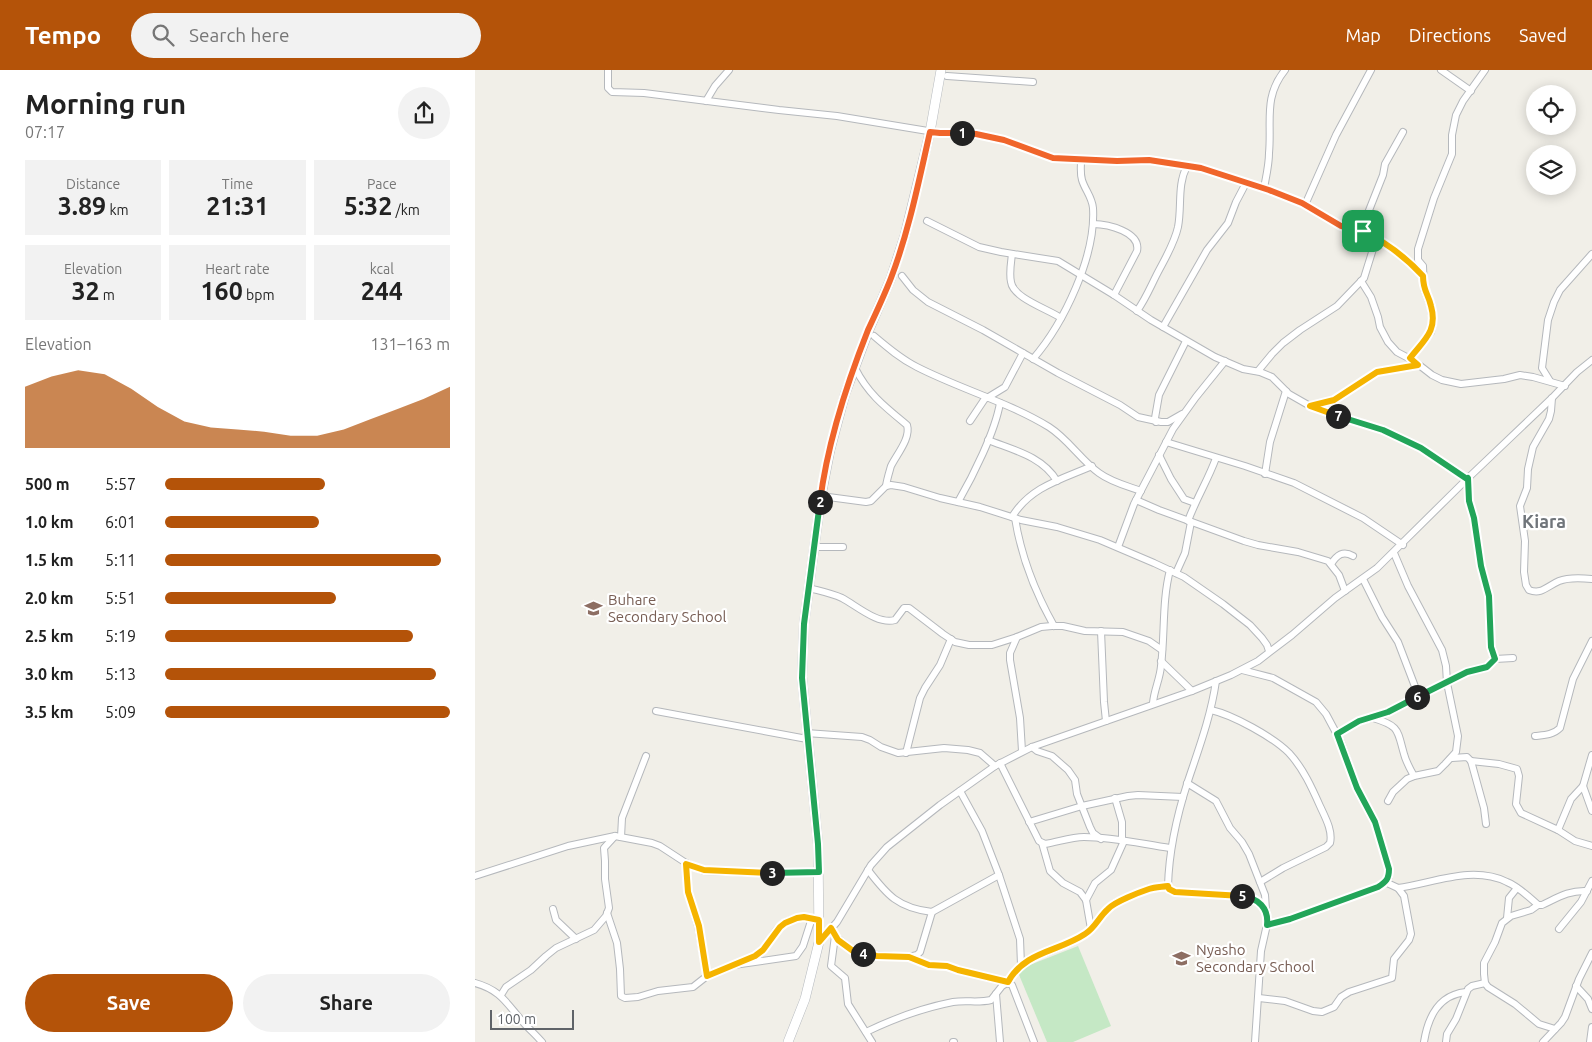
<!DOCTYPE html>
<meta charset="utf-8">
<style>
body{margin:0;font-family:Ubuntu,sans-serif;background:#f2f2f2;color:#222;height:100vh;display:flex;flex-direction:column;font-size:19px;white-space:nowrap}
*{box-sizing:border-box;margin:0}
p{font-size:16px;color:#767676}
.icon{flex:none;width:28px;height:28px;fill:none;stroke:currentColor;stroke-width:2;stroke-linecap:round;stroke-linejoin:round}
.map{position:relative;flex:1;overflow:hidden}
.details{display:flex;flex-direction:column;background:#fff;width:475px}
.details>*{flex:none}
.fabs{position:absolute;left:1051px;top:15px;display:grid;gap:10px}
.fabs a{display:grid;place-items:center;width:50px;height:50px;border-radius:50%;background:#fff;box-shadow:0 2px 12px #0003;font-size:25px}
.scale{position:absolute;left:15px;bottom:12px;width:84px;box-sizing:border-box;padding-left:5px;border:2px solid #5f6368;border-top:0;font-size:14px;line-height:18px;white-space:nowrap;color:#5f6368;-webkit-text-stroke:4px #fff;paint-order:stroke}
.pin{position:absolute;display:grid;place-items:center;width:42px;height:42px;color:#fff;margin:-21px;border-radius:10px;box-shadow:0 2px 8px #0006}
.km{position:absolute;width:25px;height:25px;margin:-12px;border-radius:50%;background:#222;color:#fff;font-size:14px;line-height:25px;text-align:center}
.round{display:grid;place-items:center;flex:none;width:52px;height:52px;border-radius:26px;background:#f2f2f2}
.headline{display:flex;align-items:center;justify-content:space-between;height:85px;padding:0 25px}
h1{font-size:28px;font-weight:700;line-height:38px}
.stats{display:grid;grid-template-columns:repeat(3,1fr);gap:8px;height:85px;padding:5px 25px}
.stats div{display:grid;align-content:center;border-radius:0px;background:#f2f2f2;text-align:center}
.stats b{font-size:25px;font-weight:700}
.stats small{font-size:14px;font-weight:400}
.stats p{font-size:14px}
.chart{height:140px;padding:10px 25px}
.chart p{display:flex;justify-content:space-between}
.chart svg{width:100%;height:90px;margin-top:5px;fill:#b45309;opacity:.7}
.primary-button{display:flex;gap:10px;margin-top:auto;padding:10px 25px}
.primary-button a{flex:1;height:58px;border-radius:30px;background:#b45309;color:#fff;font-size:20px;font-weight:700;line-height:58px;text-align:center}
.primary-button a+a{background:#f2f2f2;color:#222}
ul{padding:0 25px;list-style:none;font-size:16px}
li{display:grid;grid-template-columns:80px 60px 1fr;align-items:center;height:38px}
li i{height:12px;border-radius:6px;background:#b45309}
header{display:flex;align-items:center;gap:30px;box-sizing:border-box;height:70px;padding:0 25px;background:#b45309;color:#fff}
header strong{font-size:24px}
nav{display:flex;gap:28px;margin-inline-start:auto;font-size:18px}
.search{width:350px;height:45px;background:#f2f2f2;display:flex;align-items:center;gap:12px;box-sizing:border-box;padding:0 18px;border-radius:28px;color:#767676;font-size:19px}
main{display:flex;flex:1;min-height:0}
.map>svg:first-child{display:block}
.green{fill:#c5e8c5}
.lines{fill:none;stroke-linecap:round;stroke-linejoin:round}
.street-casing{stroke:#b5b8bc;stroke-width:8}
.secondary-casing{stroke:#b6babf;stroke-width:10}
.street{stroke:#fff;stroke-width:6}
.secondary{stroke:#fff;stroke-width:9}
.split-1-casing{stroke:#fff;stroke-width:10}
.split-2-casing{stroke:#fff;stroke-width:10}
.split-3-casing{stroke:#fff;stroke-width:10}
.split-4-casing{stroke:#fff;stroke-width:10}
.split-5-casing{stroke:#fff;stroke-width:10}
.split-6-casing{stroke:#fff;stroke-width:10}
.split-7-casing{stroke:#fff;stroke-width:10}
.split-8-casing{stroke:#fff;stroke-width:10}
.split-1{stroke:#f0652b;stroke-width:6}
.split-2{stroke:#f0652b;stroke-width:6}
.split-3{stroke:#22a559;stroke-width:6}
.split-4{stroke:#f5b400;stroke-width:6}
.split-5{stroke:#f5b400;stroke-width:6}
.split-6{stroke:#22a559;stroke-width:6}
.split-7{stroke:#22a559;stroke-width:6}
.split-8{stroke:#f5b400;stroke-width:6}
.labels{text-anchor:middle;stroke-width:4.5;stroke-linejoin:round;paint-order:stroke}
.education-label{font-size:15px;fill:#785e54;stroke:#fff;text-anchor:start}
.quarter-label{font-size:18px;font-weight:bold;fill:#70757a;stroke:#fff}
</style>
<header>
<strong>Tempo</strong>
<div class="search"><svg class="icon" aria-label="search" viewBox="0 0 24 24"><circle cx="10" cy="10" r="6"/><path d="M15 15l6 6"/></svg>Search here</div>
<nav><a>Map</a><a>Directions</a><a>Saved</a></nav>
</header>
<main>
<section class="details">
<div class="headline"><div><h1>Morning run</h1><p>07:17</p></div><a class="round"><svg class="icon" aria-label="share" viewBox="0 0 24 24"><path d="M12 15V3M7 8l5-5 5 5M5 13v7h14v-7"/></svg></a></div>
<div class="stats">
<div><p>Distance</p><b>3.89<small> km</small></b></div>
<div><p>Time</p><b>21:31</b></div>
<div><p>Pace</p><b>5:32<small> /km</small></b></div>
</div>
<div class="stats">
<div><p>Elevation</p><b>32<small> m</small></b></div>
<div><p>Heart rate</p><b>160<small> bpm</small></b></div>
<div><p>kcal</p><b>244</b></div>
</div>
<div class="chart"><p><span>Elevation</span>131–163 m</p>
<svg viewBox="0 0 160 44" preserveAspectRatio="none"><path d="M0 44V14L10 9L20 6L30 8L40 15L50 24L60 31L70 34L80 35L90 36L100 38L110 38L120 35L130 30L140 25L150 20L160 14V44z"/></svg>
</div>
<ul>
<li><b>500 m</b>5:57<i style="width:56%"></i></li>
<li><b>1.0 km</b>6:01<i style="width:54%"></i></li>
<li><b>1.5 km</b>5:11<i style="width:97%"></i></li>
<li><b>2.0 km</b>5:51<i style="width:60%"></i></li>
<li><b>2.5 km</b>5:19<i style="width:87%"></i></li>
<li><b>3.0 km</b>5:13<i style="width:95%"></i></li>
<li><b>3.5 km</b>5:09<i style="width:100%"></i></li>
</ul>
<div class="primary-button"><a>Save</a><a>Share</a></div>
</section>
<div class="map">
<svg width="1117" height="972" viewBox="0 0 1117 972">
<rect width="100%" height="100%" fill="#f1efe8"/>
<path class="green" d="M 603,876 L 636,956 L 598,972 L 572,972 L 542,900 Z"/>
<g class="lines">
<defs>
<g id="street">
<path d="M 133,0 L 133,18 L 137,22 L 169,23 L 304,40 L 362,46 L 465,63 L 501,64 L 529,70 L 578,88 L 642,91 L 674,90 L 726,98 L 794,120 L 827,133 L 866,156 L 885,163 L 888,161 C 894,167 902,168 909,173 C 923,182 936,193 948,206"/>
<path d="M 966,0 L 996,21"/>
<path d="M 472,6 L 558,12"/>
<path d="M 231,31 L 240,16 L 254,0"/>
<path d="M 789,118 C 791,107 794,95 794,83 C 797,52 788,27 810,0"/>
<path d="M 830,135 L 861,65 L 896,0"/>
<path d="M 452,151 L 504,177 L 526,182 L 583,191 L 639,225 L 676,250 L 740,287 L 768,299 L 785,302 L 797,307 L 814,324 L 835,336 L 908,360 L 945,378 L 992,409"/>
<path d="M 618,154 C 633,154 666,162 662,181 L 639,225"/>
<path d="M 873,156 L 887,156 L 889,153 L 908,105 L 910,94 L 928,62"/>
<path d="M 537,184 C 536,193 534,203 536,212 C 538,228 573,239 586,248"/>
<path d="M 427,206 L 438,220 L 453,232 L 508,260 L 583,303 L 645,335 L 663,347 L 686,352 L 693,352 L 707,344"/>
<path d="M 886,211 L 896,227 L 903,247 L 905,257 L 913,272 L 922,282 L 939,291 L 957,305 L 967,310 L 986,314 L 1029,309 L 1045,305 L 1058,307 L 1090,316"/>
<path d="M 662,241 C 670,230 675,218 681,206 C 689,190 699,175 703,157 C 707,136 702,115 712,96"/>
<path d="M 688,257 L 732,180 L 753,153 L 761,132 L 771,113"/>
<path d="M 399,266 C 413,278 426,289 442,297 C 485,319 533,332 574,357 C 593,369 606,390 624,403 C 636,412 652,416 666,421"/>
<path d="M 558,289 C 589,253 621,186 618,138 C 617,127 610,120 607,110 C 605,103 606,97 606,91"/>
<path d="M 935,289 L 956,262 L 958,254 L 956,237 L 949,219 L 948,196 L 943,190 L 943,179 L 959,128 L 977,84 L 977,65 L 981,45 L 988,31 L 1010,0"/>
<path d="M 380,298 C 393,324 410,337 432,355 C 436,368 422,384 416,396 C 414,403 412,409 411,416"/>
<path d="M 783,301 L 797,284 L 808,273 L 825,260 L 862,236 L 889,208 L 898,179 L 903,170"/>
<path d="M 1075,311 L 1067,298 L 1073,250 L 1079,232 L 1085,220 L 1117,184"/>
<path d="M 512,328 L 530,317 L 548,283"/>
<path d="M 1077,328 L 1076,341 L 1074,349 L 1058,377 L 1053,399 L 1052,418 L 1045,436 L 1050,471 L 1049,502 L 1051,515 L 1054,520 C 1067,525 1072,516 1084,511 C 1094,507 1107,508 1117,509"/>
<path d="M 835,336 L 859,330 L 902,302 L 943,295"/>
<path d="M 495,351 L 511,327"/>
<path d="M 681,352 L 680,348 L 684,325 L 711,271"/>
<path d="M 513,370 C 538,380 567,386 582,411"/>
<path d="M 691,372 L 770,396 L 819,413 L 888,448 L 928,475"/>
<path d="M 684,385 L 696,409 L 709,429 L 720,433"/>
<path d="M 790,404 L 795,372 L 811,321"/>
<path d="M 346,426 L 391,432 L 396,431 L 411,416 L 416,415 L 429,417 L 465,428 L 505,437 L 546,450 L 582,457 L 625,470 L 679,493 L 709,507 L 748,534 L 775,555 L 787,568 L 792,575 L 794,581"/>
<path d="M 661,430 L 684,440 L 769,471 L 783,475 L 823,482 L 853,491 L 864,505 L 870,521"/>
<path d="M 483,432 C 498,406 520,362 525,333"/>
<path d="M 537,447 C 555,417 587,409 617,396"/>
<path d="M 540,448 C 546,486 560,522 579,556"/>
<path d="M 713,451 C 721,429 733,410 741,388"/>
<path d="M 339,477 L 368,477"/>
<path d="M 643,477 L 659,434 L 698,359 L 721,327 L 750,291"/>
<path d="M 856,494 C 862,485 868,480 878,486"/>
<path d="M 701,503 L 710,483 L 716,452"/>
<path d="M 888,509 L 907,547 L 923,572 L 944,627"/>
<path d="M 334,518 C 345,521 356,523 367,528 C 382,536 403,555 420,550 L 429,538 L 434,538 L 468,564 L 480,572 L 494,575 L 517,575 L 542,567 L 566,557 L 577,556 L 588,556 L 610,561 L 648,562 L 674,571 L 687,580"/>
<path d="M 626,561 L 629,632 L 631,651"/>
<path d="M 542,567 L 535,583 L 535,590 L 545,648 L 547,681"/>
<path d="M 1020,589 L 1038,588"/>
<path d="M 686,591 L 717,621"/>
<path d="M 767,600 L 798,608 L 807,613 L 841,632 L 851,644 L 866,672 L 882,718 L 900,752 L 914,799 L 914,807 L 903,817 L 815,849 L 792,855"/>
<path d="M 741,611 C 736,646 724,678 713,711 C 702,745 694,780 693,816 L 696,821 L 700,822 L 775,827 L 781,830 L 791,840 L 793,850 L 786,881 L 780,972"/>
<path d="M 678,633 C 679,620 685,609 686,596 C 690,563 687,531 695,500"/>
<path d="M 736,640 C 758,645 798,667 814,683 C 828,698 837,718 845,736 C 850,747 858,761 855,773 L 851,777 L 808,798 L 785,812"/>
<path d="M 181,641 L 332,669"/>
<path d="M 898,648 C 925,656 922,660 929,684 C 931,692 935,699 939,706"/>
<path d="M 331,663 L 387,667 L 395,670 L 406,677 L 423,683 L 469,678 L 493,680 L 505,683 L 520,696"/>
<path d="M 862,664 L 884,651 L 904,646 L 922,638 L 992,602 L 1012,597 L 1019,591 L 1015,562 L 1016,551 L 1014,526 L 1006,496 L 999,448 L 994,431 L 993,408"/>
<path d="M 1060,666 C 1069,665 1078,665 1085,658 L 1098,609 L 1117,571"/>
<path d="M 557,677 L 562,681 L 577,686 L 593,700 L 600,710 L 602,724 L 615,757 L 618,763 L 626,769"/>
<path d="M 431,683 L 445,628 L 450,618 L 465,595 L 476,569"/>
<path d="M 1117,685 L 1108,716 L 1117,741"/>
<path d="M 977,688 L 992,687 L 996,691 L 1009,738 L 1011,754"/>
<path d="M 996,691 L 1024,694 L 1042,699 L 1044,706 L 1041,734 L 1046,743 L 1083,760 L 1100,771 L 1117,776"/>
<path d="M 525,693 L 564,771 L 570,774 C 583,772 596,767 609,767 C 638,767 667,774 695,778"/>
<path d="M 712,713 L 741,731 L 755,758 L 767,772 L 774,784 L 790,825 L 791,840"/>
<path d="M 485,721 L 507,761 L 524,805 L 545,869 L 546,895"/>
<path d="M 640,728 L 647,752 L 647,770"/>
<path d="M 913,731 L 918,722 L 932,709 L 939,706 L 963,701 L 970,694 L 981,682 L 983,666 L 972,613 L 971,596 L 967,580 L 933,516 L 919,483"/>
<path d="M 554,752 L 607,736 L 653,726 L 663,725 L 708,727"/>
<path d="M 1083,760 L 1096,729 L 1108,716"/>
<path d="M 146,767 L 147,748 L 171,686"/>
<path d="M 567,773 L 575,801 L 588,813 L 605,822 L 611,830 L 616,859"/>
<path d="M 211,793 L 213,822 L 223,856 L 232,906"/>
<path d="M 393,800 C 412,825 423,838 457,842 L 524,805"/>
<path d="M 0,806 L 93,776 L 140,766 L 177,773 L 185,776 L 211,793 L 229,801 L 287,803 L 344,802"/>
<path d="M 923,818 C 959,813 997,795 1032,812 C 1044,817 1054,827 1063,835 L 1067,835 C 1082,828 1094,820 1112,821"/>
<path d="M 611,830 L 620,813 L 636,800 L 649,771"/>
<path d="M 1063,835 L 1056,840 L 1036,846 L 1027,853 L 1020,872 L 1009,893 L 1009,904 L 1010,913 L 1013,917 L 1040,934 L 1064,954 L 1080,959"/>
<path d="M 78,839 L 81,850 L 101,869"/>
<path d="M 132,843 L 142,873 L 145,899 L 146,926 L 150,928 L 163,927 L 183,921 L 218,917 L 232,906 L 259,895 L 321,886 L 328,876 L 337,848"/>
<path d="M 1032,848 L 1034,828 L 1042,818"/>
<path d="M 1084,859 L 1106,832 L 1117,811"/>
<path d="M 360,866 L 378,881 L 388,884 L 434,887 L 442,885 L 445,882 L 457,842"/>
<path d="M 360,866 L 356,896 L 370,908 L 373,934 L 397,972"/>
<path d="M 344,872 L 362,852 L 396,795 L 412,777 L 465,735 L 520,696 L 557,677 L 717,621 L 756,605 L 783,591 L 817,565 L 860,528 L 902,498 L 992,409 L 1077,328 L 1102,302 L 1117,290"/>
<path d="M 435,887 L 454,895 L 472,896 L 483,900 L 533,912"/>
<path d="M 268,891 C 275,889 283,885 288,880 C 295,873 297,864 304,857 C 313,849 329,845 341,849"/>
<path d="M 0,913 C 26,920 32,934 48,952 C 54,959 61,965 67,972"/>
<path d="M 532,913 L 541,900 L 555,889 L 597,872 L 611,864 L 619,856 L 634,838 L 640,833 L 675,818 L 693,816"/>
<path d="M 1101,916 L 1113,929 L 1117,939"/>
<path d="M 521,924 L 525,972"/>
<path d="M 26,925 L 31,917 L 56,900 L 71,886 L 81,878 L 119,860 L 131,846 L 134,838 L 130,809 L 130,791 L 129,778 L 140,766"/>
<path d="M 784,928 L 810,931 L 838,941 L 847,942 L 859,937 L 866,927 L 874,922 L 917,908 L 919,889 L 934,870 L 936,864 L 929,826 L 923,818 L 910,812"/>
<path d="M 391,962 C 418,949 447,938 478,932 C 491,930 504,933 516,930 L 527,916 L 532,913 L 537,915 L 559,972"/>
<path d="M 478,972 L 479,972"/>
<path d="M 949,972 C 953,947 963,925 991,922"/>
<path d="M 971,972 L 972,964 L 981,949 L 993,919 L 997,916 L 1010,913"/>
<path d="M 1068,972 L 1086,953 L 1090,947 L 1104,909 L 1117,883"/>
<path d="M 1115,972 L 1117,957"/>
</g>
<path id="secondary" d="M 313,972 L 330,929 L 344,872 L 343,774 L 327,607 L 329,554 L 346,426 L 355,380 L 370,324 L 393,262 L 416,208 L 430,165 L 455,62 L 466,0"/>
</defs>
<use href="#street" class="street-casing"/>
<use href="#secondary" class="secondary-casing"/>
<use href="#street" class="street"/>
<use href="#secondary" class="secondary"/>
</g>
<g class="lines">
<defs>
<path id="split-1" d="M 487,63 L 501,64 L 529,70 L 578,88 L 642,91 L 674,90 L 726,98 L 794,120 L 827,133 L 866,156 L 885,162 L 888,161"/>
<path id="split-2" d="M 345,432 C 352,375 372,313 393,260 C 401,243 409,226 416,208 C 434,161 444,110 455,62 L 465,63 L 487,63"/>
<path id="split-3" d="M 297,803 L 344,802 L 343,774 L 327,608 L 329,554 L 345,432"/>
<path id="split-4" d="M 297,803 L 229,800 L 211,794 L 213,822 L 224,856 L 232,906 L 280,886 L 288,880 L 305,857 L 310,853 L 322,848 L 329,847 L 344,850 L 344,872 L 356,858 L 363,870 L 378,881 L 388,884"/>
<path id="split-5" d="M 388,884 L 402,886 L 434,887 L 454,895 L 472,896 L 483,900 L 533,912 C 550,881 583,882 610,864 C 620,858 624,847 633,839 C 639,832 665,822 674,819 C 680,817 687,817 693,816 L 694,819 L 700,822 L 767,826"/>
<path id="split-6" d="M 767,826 C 783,828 794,838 792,855 L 815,849 L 903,817 C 911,812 914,809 914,799 L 900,752 L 882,718 L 862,664 L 884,651 L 913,642 L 942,627"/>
<path id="split-7" d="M 863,346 L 908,360 L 946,378 L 992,409 L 993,408 L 994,431 L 999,448 L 1006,496 L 1014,526 L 1016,577 L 1020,589 L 1012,597 L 992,602 L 942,627"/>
<path id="split-8" d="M 863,346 L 835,336 L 859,330 L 902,302 L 943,295 L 935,288 C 949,270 963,261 956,236 C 953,223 948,221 948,206 C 936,193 923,182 909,173 C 902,168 894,167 888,161"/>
</defs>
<use href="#split-1" class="split-1-casing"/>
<use href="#split-2" class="split-2-casing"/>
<use href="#split-3" class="split-3-casing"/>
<use href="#split-4" class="split-4-casing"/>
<use href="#split-5" class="split-5-casing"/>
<use href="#split-6" class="split-6-casing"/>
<use href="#split-7" class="split-7-casing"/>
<use href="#split-8" class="split-8-casing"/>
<use href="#split-1" class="split-1"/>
<use href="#split-2" class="split-2"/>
<use href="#split-3" class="split-3"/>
<use href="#split-4" class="split-4"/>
<use href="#split-5" class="split-5"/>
<use href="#split-6" class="split-6"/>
<use href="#split-7" class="split-7"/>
<use href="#split-8" class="split-8"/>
</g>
<defs>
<symbol id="school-bare" viewBox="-9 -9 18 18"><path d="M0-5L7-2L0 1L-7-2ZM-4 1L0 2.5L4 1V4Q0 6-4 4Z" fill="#8d6e63" stroke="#fff" stroke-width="2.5" paint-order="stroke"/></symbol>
</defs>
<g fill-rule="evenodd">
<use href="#school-bare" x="106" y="526" width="25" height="25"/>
<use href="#school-bare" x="694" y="876" width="25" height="25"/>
</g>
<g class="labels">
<g class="education-label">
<text x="133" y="535">Buhare<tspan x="133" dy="17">Secondary School</tspan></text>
<text x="721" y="885">Nyasho<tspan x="721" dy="17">Secondary School</tspan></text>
</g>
<g class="quarter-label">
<text x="1069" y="458">Kiara</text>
</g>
</g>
</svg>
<div class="fabs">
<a><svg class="icon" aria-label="locate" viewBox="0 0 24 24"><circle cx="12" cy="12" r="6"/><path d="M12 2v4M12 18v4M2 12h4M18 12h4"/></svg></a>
<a><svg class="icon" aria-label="layers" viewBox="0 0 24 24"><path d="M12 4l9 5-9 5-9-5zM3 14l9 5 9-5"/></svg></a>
</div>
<div class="scale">100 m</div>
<div class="pin" style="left:888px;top:161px;background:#1e9e55"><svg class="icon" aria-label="arrive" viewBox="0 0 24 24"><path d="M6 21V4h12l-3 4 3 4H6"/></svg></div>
<b class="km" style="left:487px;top:63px">1</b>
<b class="km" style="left:345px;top:432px">2</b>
<b class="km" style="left:297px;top:803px">3</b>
<b class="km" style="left:388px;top:884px">4</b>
<b class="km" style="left:767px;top:826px">5</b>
<b class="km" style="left:942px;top:627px">6</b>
<b class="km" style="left:863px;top:346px">7</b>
</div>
</main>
